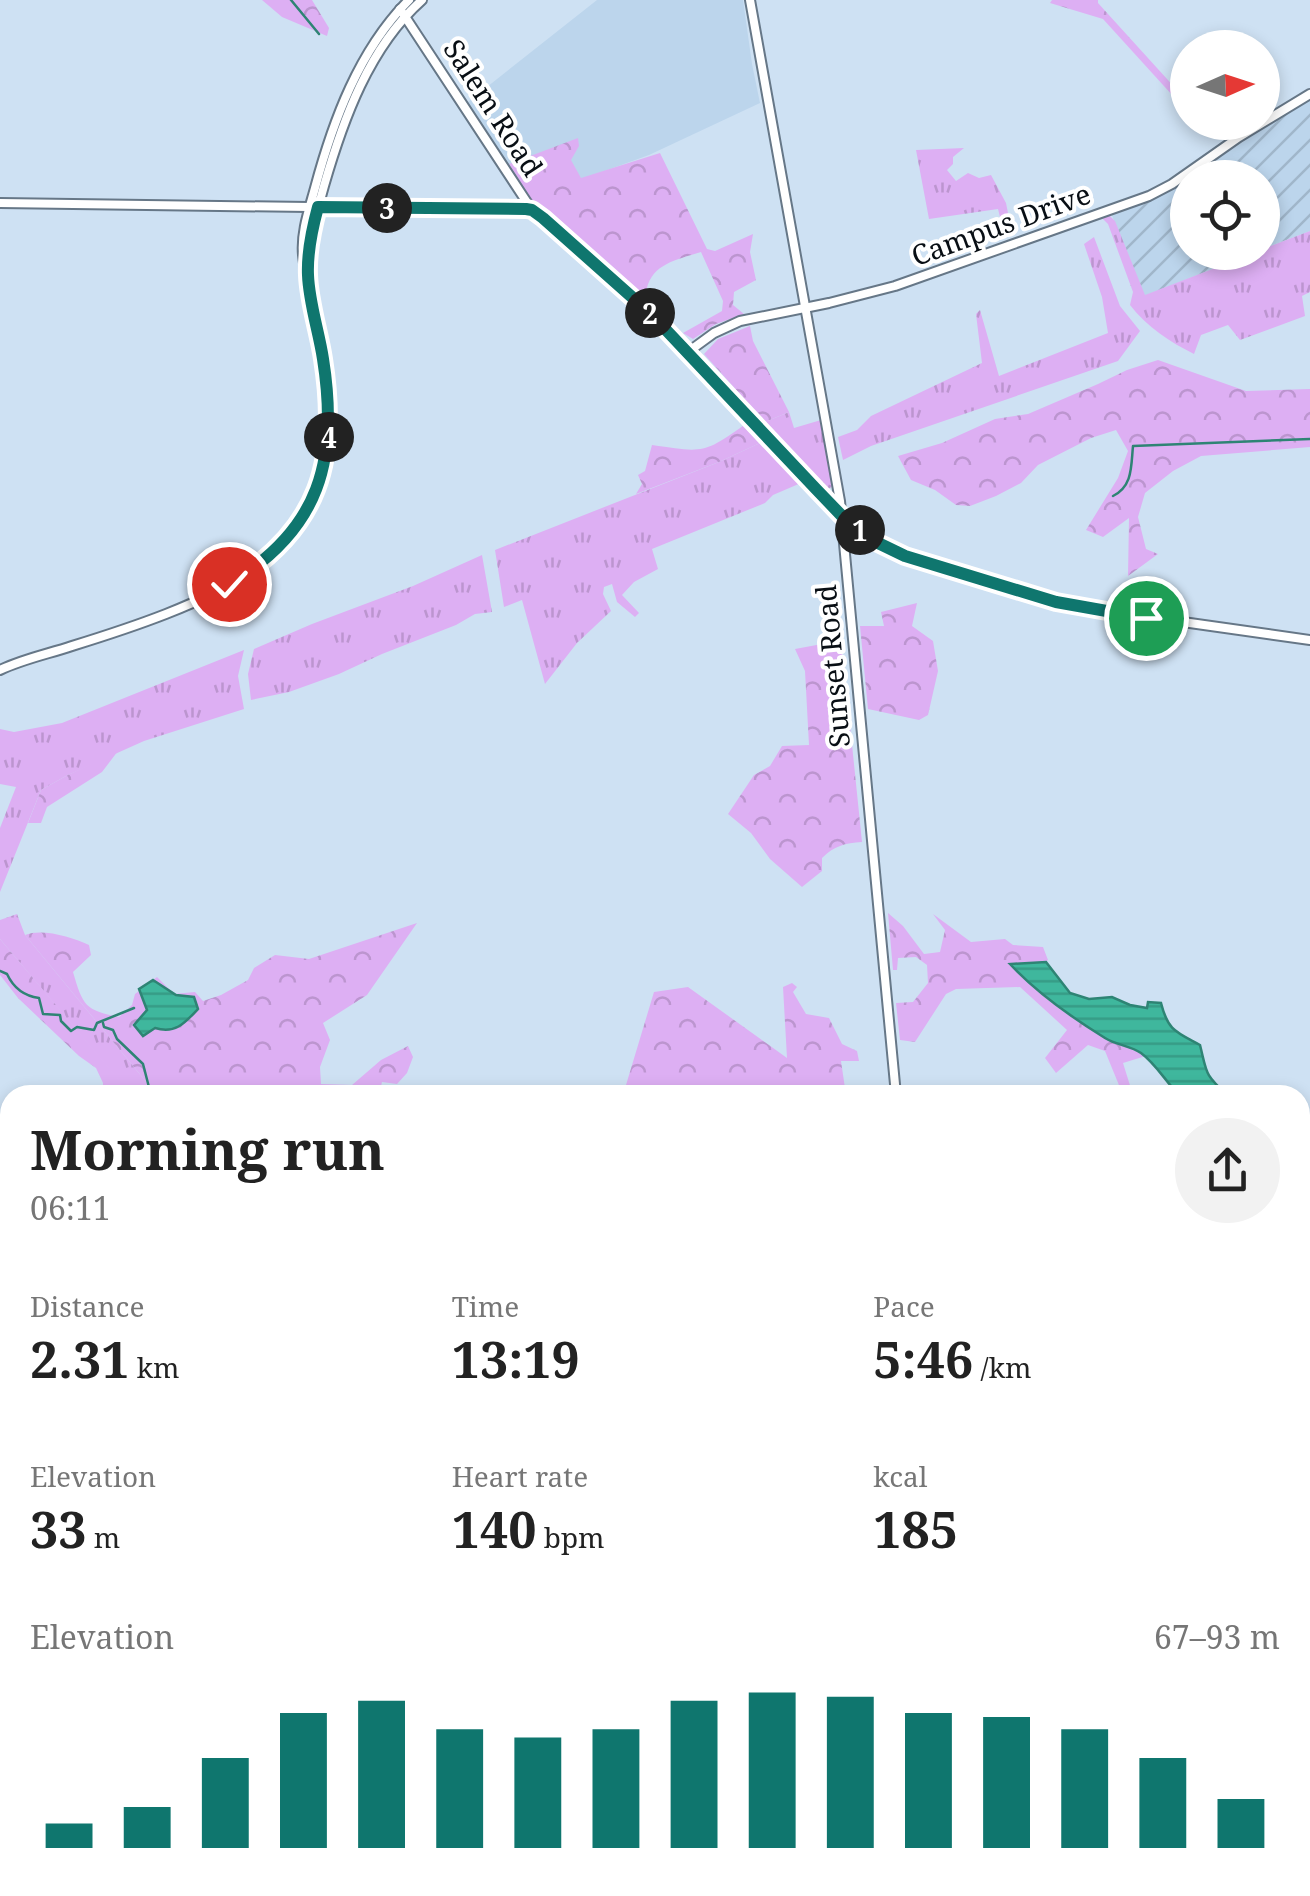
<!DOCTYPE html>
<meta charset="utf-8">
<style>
body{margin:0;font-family:"Noto Serif",serif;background:#f2f2f2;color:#222;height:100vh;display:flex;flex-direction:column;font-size:38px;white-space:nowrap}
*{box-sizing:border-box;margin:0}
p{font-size:32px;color:#767676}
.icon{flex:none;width:55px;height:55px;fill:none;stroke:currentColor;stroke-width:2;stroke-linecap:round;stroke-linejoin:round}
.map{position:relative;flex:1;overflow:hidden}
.side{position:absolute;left:0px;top:1085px;width:1310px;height:812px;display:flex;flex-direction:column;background:#fff;border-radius:30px 30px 0 0;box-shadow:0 5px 15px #0003}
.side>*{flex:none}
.needle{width:65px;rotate:87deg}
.tools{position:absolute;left:1170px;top:30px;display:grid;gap:20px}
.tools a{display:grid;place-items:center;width:110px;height:110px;border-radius:50%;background:#fff;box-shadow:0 5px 15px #0003;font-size:50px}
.pin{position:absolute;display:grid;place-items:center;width:85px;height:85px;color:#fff;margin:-42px;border:5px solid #fff;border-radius:50%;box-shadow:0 2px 10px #0007}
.km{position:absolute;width:50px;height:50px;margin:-25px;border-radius:50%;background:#222;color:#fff;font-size:28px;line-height:50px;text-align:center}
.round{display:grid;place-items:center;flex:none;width:105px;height:105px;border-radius:52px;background:#f2f2f2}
.head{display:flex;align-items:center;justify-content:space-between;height:170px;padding:0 30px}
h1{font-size:55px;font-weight:700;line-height:75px}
.figures{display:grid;grid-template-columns:repeat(3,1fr);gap:15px;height:170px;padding:10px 30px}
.figures div{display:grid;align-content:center}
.figures b{font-size:50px;font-weight:700}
.figures small{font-size:28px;font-weight:400}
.figures p{font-size:28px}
.chart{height:280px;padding:20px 30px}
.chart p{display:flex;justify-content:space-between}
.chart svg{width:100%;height:180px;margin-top:10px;stroke:#0f766e;stroke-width:6}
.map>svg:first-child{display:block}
.built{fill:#bcd5ec}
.industrial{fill:url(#industrial-furrows)}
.grass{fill:url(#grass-tufts)}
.forest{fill:url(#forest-crowns)}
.water{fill:url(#water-rules);stroke:#2e8474;stroke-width:2.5}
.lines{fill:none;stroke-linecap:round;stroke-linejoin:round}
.stream{stroke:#2e8474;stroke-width:2.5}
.minor-casing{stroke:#667787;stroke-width:12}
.major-casing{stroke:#667787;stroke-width:16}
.highway-casing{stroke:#667787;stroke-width:19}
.minor{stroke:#fff;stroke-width:8}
.major{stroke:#fff;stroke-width:11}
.highway{stroke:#fff;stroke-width:14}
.route-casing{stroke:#fff;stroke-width:20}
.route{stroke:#0f766e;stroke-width:12}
.labels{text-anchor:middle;stroke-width:8;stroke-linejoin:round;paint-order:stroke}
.street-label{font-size:28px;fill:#080e14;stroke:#fff}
</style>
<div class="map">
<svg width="1310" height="1896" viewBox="0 0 1310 1896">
<defs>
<pattern id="industrial-furrows" width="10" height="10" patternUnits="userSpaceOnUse" patternTransform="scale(2.5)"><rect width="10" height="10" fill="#bcd5ec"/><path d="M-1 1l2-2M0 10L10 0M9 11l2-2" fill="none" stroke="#a0b6ca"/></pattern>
<pattern id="grass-tufts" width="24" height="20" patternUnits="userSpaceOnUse" patternTransform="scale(2.5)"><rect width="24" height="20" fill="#ddaff3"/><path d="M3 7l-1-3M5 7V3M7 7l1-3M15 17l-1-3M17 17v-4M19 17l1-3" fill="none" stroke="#bc95cf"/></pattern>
<pattern id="forest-crowns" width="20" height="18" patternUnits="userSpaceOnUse" patternTransform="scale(2.5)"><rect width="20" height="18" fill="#ddaff3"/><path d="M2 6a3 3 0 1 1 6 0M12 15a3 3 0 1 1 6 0" fill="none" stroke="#bc95cf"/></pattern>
<pattern id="water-rules" width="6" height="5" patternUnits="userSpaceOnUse" patternTransform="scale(2.5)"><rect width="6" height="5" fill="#3fb79d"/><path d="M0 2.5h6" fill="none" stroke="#369c86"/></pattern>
</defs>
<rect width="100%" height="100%" fill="#cee1f3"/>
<path class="built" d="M 597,0 L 743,0 L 752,64 L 760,103 L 649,155 L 530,198 L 468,102 Z"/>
<g class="industrial">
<path d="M 1310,98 L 1310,231 L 1263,249 L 1262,178 L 1188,178 Z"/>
<path d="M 1188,178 L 1188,252 L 1254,253 L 1144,296 L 1111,213 L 1147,201 Z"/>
<path d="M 0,1575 L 10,1577 L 10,1888 L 502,1888 L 504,1896 L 0,1896 Z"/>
</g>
<g class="grass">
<path d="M 964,148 L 953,157 L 953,164 L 947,170 L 956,181 L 968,173 L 979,178 L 991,175 L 1006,203 L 1009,218 L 1002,225 L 998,209 L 929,219 L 916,150 Z"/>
<path d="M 1109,215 L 1115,221 L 1145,295 L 1254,253 L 1262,252 L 1263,249 L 1310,231 L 1310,292 L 1302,296 L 1305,316 L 1240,340 L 1228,325 L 1201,335 L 1194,354 C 1170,342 1147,327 1130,305 L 1133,292 L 1108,224 L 1101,217 Z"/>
<path d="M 1094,237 L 1120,306 L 1140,331 L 1118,361 L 871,446 L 843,460 L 838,437 L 857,430 L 871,416 L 982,363 L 976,314 L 980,310 L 999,376 L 1108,333 L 1102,297 L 1084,244 Z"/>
<path d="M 789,412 L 794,428 L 821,420 L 832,487 L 823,491 L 765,431 L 765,422 Z"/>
<path d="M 760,443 L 764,443 L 801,483 L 773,495 L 765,503 L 652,549 L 658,569 L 634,582 L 622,595 L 639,613 L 635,617 L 617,602 L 612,584 L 604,587 L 603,594 L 611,611 L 577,643 L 545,684 L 522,600 L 504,607 L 495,550 L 719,462 Z"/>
<path d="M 482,555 L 492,612 L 475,614 L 456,625 L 382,654 L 339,674 L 289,692 L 251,700 L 248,674 L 254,649 L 312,624 L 413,586 Z"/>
<path d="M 244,650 L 238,676 L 244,709 L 144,741 L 66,776 L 41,790 L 0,892 L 0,828 L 16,787 L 0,784 L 0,729 L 14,732 L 62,723 Z"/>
<path d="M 17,914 L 25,935 L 157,1095 L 131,1095 L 0,939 L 0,920 Z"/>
</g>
<g class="forest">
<path d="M 262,0 L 312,0 L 329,28 L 327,36 L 282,17 Z"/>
<path d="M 1052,0 L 1098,0 L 1098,3 L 1187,101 L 1187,117 L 1183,107 L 1103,19 L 1050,3 Z"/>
<path d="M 578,138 L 579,146 L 571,160 L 581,178 L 660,153 L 707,249 L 715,251 L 753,234 L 750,252 L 756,280 L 734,292 L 733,305 L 744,314 L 716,324 L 693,339 L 683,333 L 722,311 L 723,301 L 701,252 C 676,260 650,264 646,293 L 641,294 L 622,278 L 622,281 L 534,204 L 509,164 Z"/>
<path d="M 750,326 L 753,341 L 789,412 L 765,422 L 704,354 L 718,339 Z"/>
<path d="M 1158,360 L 1246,391 L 1310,389 L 1310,447 L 1201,456 L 1173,471 L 1145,493 L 1138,517 L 1146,549 L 1158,554 L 1128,576 L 1129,518 L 1103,537 L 1086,530 L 1118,478 L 1128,451 L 1116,430 L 1091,438 L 1038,465 L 1021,483 L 996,496 L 970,506 L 956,505 L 935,490 L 911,480 L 898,456 L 942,443 L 995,419 L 1028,414 L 1098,384 L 1127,370 Z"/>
<path d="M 744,425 L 760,443 L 719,462 L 636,494 L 642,484 L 638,475 L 645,471 L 652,445 C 701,452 703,455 744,425 Z"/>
<path d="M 917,603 L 912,626 L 933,641 L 938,671 L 928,715 L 919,720 L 868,709 L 860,626 L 884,626 L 881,612 Z"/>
<path d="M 838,641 L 843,657 L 862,842 C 845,843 834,846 822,858 L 822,871 L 802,887 L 770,859 L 751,833 L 728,814 L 754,775 L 770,766 L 782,746 L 809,745 L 805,671 L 795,649 Z"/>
<path d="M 118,751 L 102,772 L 47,807 L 41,823 L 28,823 L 41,790 L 66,776 Z"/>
<path d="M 888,913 L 903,926 L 924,954 L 940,952 L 945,930 L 933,914 L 971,942 L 1005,939 L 1013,945 L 1043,947 L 1048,960 L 1028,973 L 1149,1055 L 1123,1063 L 1133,1095 L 1123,1095 L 1105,1051 L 1088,1045 L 1056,1073 L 1045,1058 L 1067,1030 L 1020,987 L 956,989 L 946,994 L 915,1042 L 900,1040 L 896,1003 L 913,1002 L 928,983 L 927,965 L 916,957 L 898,958 L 897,970 L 893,970 Z"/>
<path d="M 417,923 L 367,995 L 323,1023 L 330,1040 L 320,1067 L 321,1084 L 352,1085 L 381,1060 L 408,1046 L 413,1057 L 407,1073 L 397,1084 L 382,1082 L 379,1095 L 157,1095 L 25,935 C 42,928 72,937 89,945 L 91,955 L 73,972 C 83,1006 85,1010 119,1017 L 132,1005 L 135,994 L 157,977 L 174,994 L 195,992 L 203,1001 L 221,995 L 248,980 L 254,968 L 275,955 L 309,959 Z"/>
<path d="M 0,939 L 132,1095 L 103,1095 L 103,1083 L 96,1068 L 79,1056 L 18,998 L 0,975 Z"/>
<path d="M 792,983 L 797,987 L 793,992 L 806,1014 L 829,1018 L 842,1044 L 857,1051 L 859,1061 L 841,1061 L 846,1095 L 623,1095 L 654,992 L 688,987 L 787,1058 L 783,987 Z"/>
<path d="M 467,1888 L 769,1888 L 776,1896 L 468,1896 Z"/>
</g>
<g class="water">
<path d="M 1046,962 L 1070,993 L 1089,999 L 1112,997 L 1130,1005 L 1147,1008 L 1148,1002 L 1161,1003 C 1168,1031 1176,1032 1200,1045 C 1207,1073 1204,1074 1227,1095 L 1179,1095 C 1166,1082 1156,1064 1141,1053 C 1131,1046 1116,1045 1105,1038 C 1071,1017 1037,993 1010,964 Z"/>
<path d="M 153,980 L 176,995 L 194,997 L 198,1009 C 184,1024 175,1034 155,1028 L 143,1036 L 134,1025 L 147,1010 L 139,989 Z"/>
</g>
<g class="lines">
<g class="stream">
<path d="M 291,0 L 319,34"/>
<path d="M 1113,496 C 1133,486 1131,466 1133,446 L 1310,439"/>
<path d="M 0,971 L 7,974 C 14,989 24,996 39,998 L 43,1014 L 60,1015 L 61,1021 L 71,1031 L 77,1027 L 94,1030 L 97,1023 L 134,1008"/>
<path d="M 103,1023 L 104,1027 L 113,1030 L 117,1039 L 143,1064 L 151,1095"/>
<path d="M 1300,1175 L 1310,1180"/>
</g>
<defs>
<g id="minor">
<path d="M 750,0 L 840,501 L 896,1095"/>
<path d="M 400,9 L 532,210 L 651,313 L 815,489 L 841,515 L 873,541 L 905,556 L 947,569 L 1047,599 L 1091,609 L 1310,640"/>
<path d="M 0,203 L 530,210"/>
<path d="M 308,262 C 310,236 317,211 324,186 C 343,120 369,47 422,0"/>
<path d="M 688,352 L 714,333 L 740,321 L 829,303 L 895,286 L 1149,196 L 1172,184 L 1239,137 L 1310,94"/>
<path d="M 0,670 C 23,659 48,654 72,646 C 127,629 207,603 253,570 C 275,555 290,536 303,514 C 339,453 330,387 316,322 C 312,300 305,277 303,255 C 301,232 309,210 315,188 C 333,121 359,50 409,0"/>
<path d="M 973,1888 L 974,1896"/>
<path d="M 69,1896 L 69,1888"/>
</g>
<g id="major">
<path d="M 1300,1567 L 1310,1566"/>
<path d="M 0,1575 L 10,1577"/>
</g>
<g id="highway">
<path d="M 1300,1849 L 1310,1841"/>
<path d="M 1246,1896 L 1256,1888"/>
</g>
</defs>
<use href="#minor" class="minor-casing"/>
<use href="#major" class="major-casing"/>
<use href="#highway" class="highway-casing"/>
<use href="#minor" class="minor"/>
<use href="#major" class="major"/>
<use href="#highway" class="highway"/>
</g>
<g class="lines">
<defs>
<path id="route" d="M 229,584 C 320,530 339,460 323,359 C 319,332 309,303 308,275 C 307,252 312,229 318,207 L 526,209 L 532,210 L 543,218 L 651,314 L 816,489 L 841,515 L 874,541 L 905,556 L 1056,602 L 1146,618"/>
</defs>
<use href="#route" class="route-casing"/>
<use href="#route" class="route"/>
</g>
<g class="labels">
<g class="street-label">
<text transform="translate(493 108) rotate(57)" y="10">Salem Road</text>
<text transform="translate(1001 225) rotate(-20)" y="10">Campus Drive</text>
<text transform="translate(833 666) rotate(-95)" y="10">Sunset Road</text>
</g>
</g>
</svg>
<div class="tools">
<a><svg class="needle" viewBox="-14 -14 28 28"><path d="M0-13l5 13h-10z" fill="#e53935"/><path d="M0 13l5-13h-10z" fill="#767676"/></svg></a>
<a><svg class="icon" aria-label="locate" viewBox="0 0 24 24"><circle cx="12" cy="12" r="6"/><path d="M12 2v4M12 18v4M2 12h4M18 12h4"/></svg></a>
</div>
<div class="pin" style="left:1146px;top:618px;background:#1e9e55"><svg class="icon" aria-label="arrive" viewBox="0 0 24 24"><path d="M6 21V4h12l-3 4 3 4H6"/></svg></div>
<div class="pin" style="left:229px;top:584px;background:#d93025"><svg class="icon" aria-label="check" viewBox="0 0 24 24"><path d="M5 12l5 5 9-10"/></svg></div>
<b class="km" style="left:860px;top:530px">1</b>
<b class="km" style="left:650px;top:313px">2</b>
<b class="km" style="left:387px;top:208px">3</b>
<b class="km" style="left:329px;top:437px">4</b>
<section class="side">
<div class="head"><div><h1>Morning run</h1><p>06:11</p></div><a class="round"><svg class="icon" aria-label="share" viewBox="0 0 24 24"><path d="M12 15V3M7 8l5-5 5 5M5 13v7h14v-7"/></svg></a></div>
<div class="figures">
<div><p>Distance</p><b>2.31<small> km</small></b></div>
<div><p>Time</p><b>13:19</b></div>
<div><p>Pace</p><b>5:46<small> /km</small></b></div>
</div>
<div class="figures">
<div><p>Elevation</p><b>33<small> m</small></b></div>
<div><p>Heart rate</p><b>140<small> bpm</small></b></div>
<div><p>kcal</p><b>185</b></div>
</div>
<div class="chart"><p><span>Elevation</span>67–93 m</p>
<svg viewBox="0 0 160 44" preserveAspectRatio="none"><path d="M5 44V38M15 44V34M25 44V22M35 44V11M45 44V8M55 44V15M65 44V17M75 44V15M85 44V8M95 44V6M105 44V7M115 44V11M125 44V12M135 44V15M145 44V22M155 44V32"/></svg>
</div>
</section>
</div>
